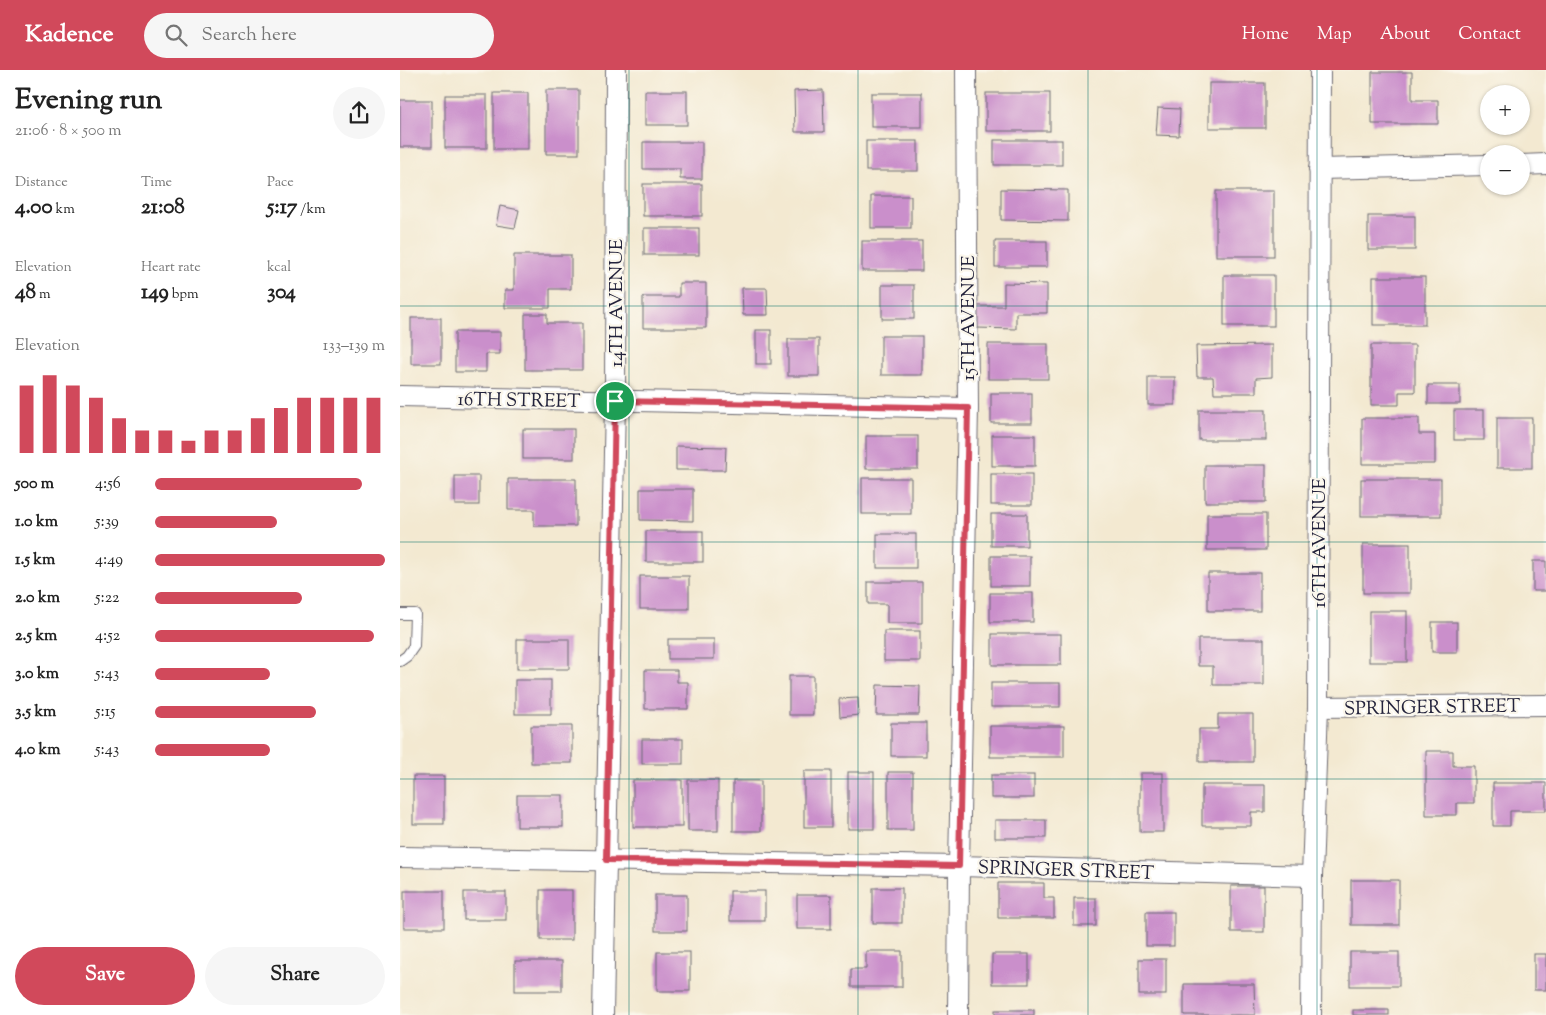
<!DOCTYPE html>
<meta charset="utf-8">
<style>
body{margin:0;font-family:"Sorts Mill Goudy",serif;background:#f6f6f6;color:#222;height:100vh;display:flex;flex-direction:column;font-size:19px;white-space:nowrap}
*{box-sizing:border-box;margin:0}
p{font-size:16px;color:#767676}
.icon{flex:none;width:28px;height:28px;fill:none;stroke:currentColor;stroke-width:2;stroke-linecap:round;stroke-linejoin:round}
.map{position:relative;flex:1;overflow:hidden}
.sheet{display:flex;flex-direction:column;background:#fff;width:400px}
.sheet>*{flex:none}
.buttons{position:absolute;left:1080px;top:15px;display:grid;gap:10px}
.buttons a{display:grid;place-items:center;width:50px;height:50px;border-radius:50%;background:#fff;box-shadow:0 1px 4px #0004;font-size:25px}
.pin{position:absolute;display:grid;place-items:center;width:42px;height:42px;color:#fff;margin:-21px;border:2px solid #fff;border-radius:50%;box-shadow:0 1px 5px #0007}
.round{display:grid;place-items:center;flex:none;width:52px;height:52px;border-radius:26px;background:#f6f6f6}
.headline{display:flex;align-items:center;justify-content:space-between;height:85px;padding:0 15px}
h1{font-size:28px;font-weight:700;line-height:38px}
.metrics{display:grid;grid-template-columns:repeat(3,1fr);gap:8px;height:85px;padding:5px 15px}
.metrics div{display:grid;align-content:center}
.metrics b{font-size:21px;font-weight:700}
.metrics small{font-size:14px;font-weight:400}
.metrics p{font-size:14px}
.chart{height:140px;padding:10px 15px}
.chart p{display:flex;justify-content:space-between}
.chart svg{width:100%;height:90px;margin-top:5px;stroke:#d1495b;stroke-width:6}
.primary-button{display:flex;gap:10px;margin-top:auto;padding:10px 15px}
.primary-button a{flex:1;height:58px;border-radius:30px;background:#d1495b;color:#fff;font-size:20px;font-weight:700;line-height:58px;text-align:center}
.primary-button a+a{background:#f6f6f6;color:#222}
ul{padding:0 15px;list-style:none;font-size:16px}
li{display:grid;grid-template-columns:80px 60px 1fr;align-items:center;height:38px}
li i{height:12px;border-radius:6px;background:#d1495b}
header{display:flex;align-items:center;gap:30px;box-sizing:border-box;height:70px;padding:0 25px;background:#d1495b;color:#fff}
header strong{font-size:24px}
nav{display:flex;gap:28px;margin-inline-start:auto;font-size:18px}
.search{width:350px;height:45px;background:#f6f6f6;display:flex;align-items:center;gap:12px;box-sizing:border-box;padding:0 18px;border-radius:28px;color:#767676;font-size:19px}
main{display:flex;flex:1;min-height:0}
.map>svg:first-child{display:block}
.building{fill:#ca8fcb}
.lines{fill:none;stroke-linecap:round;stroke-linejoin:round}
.service-casing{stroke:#6b6870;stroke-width:12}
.minor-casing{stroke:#6b6870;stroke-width:22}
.service{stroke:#fff;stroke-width:10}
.minor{stroke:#fff;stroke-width:20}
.route-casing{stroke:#fff;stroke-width:10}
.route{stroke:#d1495b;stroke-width:6}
.grid{fill:none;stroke:#0f766e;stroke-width:1;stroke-opacity:0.55}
.labels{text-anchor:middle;stroke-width:4.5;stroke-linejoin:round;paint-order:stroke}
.street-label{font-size:19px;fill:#22223b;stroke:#fbf7ec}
</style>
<header>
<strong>Kadence</strong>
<div class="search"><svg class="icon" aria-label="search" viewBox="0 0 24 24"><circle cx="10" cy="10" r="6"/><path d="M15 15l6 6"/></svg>Search here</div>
<nav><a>Home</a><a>Map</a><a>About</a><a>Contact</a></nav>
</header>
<main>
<section class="sheet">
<div class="headline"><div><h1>Evening run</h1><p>21:06 · 8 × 500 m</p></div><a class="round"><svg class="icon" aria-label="share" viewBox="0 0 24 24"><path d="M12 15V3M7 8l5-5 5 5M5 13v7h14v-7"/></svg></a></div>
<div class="metrics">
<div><p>Distance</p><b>4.00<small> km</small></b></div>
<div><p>Time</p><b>21:08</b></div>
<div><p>Pace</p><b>5:17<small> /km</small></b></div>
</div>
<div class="metrics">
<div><p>Elevation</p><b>48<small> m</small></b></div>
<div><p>Heart rate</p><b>149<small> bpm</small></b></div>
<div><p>kcal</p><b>304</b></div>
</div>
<div class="chart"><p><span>Elevation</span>133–139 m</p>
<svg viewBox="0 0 160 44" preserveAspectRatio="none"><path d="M5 44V11M15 44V6M25 44V11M35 44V17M45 44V27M55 44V33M65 44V33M75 44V38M85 44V33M95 44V33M105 44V27M115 44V22M125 44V17M135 44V17M145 44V17M155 44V17"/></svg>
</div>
<ul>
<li><b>500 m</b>4:56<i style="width:90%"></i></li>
<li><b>1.0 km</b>5:39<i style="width:53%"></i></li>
<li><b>1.5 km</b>4:49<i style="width:100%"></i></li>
<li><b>2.0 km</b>5:22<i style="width:64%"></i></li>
<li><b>2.5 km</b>4:52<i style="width:95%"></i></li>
<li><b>3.0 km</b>5:43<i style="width:50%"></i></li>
<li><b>3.5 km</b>5:15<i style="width:70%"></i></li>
<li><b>4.0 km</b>5:43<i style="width:50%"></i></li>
</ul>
<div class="primary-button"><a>Save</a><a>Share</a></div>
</section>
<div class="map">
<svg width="1146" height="945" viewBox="0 0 1146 945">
<rect width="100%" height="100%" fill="#fbf7ec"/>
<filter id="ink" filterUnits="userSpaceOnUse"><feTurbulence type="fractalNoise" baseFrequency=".02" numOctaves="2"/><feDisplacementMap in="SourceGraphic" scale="10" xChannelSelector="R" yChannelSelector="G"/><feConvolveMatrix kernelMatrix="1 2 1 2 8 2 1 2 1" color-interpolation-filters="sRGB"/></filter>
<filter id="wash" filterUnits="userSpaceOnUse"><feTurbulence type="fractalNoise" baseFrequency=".0096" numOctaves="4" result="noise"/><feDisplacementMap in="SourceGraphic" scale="20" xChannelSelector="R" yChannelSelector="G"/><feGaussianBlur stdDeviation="1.12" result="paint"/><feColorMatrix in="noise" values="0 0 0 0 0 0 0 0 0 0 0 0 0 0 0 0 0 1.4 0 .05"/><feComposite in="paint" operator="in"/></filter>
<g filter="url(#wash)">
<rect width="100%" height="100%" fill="#f3e9d1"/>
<g id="blocks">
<g class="building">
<path d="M 972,2 L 1012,2 L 1012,30 L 1038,30 L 1038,54 L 972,54 Z"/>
<rect x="809" y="13" width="56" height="45"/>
<rect x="146" y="20" width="33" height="64"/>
<path d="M 423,20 L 424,62 L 395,62 L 394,21 Z"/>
<rect x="245" y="21" width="42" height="34"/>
<rect x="94" y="23" width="34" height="56"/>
<rect x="471" y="23" width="51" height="34"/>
<rect x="586" y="23" width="64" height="38"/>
<rect x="45" y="25" width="42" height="53"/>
<rect x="0" y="30" width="32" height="47"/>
<path d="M 758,38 L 780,39 L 779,66 L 756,65 Z"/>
<rect x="594" y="70" width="68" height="25"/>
<rect x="466" y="71" width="52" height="30"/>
<path d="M 243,72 L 302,72 L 302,109 L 280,109 L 280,99 L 243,99 Z"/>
<rect x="243" y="114" width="59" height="32"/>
<path d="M 601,119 L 668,120 L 668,151 L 601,150 Z"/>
<rect x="816" y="121" width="58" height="65"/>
<rect x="471" y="126" width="40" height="32"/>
<path d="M 100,136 L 119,140 L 115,158 L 96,155 Z"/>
<rect x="968" y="146" width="47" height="34"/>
<rect x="244" y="158" width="55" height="27"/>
<rect x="462" y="171" width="60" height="30"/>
<rect x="595" y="171" width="52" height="26"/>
<path d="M 114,185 L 171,185 L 171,219 L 150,219 L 150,238 L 105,238 L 105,220 L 114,220 Z"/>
<rect x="824" y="205" width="50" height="51"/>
<rect x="973" y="207" width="52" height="48"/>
<path d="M 279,213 L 306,213 L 306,258 L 243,258 L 243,227 L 279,227 Z"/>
<path d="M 604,213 L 647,214 L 647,243 L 616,243 L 616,259 L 576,258 L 576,236 L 604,236 Z"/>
<rect x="482" y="215" width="32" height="34"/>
<path d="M 342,218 L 367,218 L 368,245 L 343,245 Z"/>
<path d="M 125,244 L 147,244 L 147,253 L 182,253 L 182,300 L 125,300 Z"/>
<rect x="11" y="248" width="30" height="46"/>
<rect x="356" y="260" width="15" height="34"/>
<path d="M 55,262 L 100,262 L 100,284 L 86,284 L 86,302 L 55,302 Z"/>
<rect x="481" y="266" width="41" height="39"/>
<rect x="388" y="269" width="31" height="37"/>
<rect x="588" y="274" width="60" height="35"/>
<path d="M 872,275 L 872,307 L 856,308 L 856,323 L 814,323 L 813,307 L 797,307 L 796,276 Z"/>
<path d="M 971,275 L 1015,275 L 1015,322 L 999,322 L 999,335 L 971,335 Z"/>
<rect x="748" y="307" width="27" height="28"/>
<rect x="1028" y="315" width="32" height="19"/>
<rect x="591" y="323" width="41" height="30"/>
<rect x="799" y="340" width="67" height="30"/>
<rect x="1054" y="340" width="30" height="30"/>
<path d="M 962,348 L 1019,348 L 1019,364 L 1035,364 L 1035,394 L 962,394 Z"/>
<rect x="1097" y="348" width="35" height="50"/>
<rect x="123" y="359" width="51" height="30"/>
<rect x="592" y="365" width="43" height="31"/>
<rect x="466" y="366" width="52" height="33"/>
<path d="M 276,376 L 326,377 L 325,400 L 276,400 Z"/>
<rect x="805" y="395" width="61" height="37"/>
<rect x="591" y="404" width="41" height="31"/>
<rect x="55" y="406" width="24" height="29"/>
<rect x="462" y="408" width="49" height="36"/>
<path d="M 108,409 L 176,409 L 176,456 L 134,456 L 134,440 L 108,440 Z"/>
<rect x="961" y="409" width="80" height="37"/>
<path d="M 240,419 L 293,419 L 293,451 L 240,450 Z"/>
<rect x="591" y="444" width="36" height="32"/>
<rect x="807" y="444" width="59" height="36"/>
<rect x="246" y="461" width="57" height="31"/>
<rect x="477" y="464" width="39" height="34"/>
<rect x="963" y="474" width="47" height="49"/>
<rect x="591" y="486" width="39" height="30"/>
<rect x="1133" y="491" width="13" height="30"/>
<rect x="808" y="503" width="52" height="38"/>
<rect x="240" y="506" width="49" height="33"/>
<path d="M 468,512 L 522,512 L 522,553 L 487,553 L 487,534 L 468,534 Z"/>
<rect x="590" y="523" width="43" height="29"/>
<rect x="969" y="541" width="38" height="51"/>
<rect x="1032" y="552" width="25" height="30"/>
<rect x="484" y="561" width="36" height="30"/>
<rect x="592" y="564" width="69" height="31"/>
<rect x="117" y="569" width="52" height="30"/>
<rect x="268" y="569" width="46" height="20"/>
<path d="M 798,569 L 864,569 L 864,615 L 813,615 L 813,596 L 798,596 Z"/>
<path d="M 245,600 L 277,600 L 277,612 L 288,612 L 288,639 L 245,639 Z"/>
<rect x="389" y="606" width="24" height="39"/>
<rect x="115" y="610" width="36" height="34"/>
<rect x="591" y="613" width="69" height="24"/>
<path d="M 477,615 L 520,616 L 519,645 L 476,645 Z"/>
<path d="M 458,628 L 459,645 L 440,647 L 439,629 Z"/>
<path d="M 818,644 L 853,644 L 853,692 L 799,692 L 799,659 L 818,659 Z"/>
<rect x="491" y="653" width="35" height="33"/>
<rect x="131" y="656" width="41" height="37"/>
<rect x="590" y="656" width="74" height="31"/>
<rect x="242" y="669" width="41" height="25"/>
<path d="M 1026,681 L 1053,681 L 1053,696 L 1074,696 L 1074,733 L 1057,733 L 1057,745 L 1026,745 Z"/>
<rect x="404" y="701" width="27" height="56"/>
<rect x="448" y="702" width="26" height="57"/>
<rect x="488" y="702" width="25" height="58"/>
<rect x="740" y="703" width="23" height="59"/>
<rect x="591" y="705" width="43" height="23"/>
<rect x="13" y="706" width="31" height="48"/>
<rect x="233" y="710" width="49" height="47"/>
<rect x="288" y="710" width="30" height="51"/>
<rect x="333" y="711" width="28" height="50"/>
<path d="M 1093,713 L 1146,713 L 1146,741 L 1110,741 L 1110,756 L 1093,756 Z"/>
<path d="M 802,715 L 865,715 L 865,742 L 851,742 L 851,756 L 802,756 Z"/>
<rect x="117" y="725" width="46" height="32"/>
<rect x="595" y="750" width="51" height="18"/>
<rect x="951" y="810" width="48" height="45"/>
<path d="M 598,813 L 644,813 L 644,828 L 654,828 L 654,848 L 598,848 Z"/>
<rect x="831" y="816" width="33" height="46"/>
<rect x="473" y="818" width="29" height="35"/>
<rect x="140" y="820" width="32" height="50"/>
<rect x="4" y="821" width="40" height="37"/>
<rect x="330" y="821" width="35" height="30"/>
<rect x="64" y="822" width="42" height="28"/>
<rect x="255" y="825" width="32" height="36"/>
<rect x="397" y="825" width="34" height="34"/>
<rect x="674" y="828" width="22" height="28"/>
<rect x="746" y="842" width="28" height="34"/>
<path d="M 466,881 L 502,881 L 502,917 L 451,917 L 451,899 L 466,899 Z"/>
<rect x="257" y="882" width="33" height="39"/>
<rect x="950" y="882" width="49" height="34"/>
<rect x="592" y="884" width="37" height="30"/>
<rect x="1134" y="884" width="12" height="36"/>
<rect x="739" y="889" width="27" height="36"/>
<rect x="115" y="891" width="47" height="30"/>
<path d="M 784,914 L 854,914 L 855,945 L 784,945 Z"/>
<rect x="595" y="940" width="39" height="5"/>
<rect x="953" y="940" width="36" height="5"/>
</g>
</g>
</g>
<g filter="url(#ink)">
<use href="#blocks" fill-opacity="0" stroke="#6b6870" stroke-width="1"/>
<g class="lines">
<defs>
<path id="service" d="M 0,544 L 15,544 L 14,576 L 7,586 L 0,591"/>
<g id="minor">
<path d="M 1121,95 L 1146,94"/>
<path d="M 919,99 L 1089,95"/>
<path d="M 0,326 L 568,338"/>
<path d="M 918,637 L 1146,635"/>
<path d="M 0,787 L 559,796 L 912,806"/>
<path d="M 203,945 L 215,331 L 216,0"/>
<path d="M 558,945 L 559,796 L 568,338 L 566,0"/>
<path d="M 911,945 L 912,806 L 918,637 L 920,0"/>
</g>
</defs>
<use href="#service" class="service-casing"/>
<use href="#minor" class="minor-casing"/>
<use href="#service" class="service"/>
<use href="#minor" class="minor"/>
</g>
</g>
<g class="lines" filter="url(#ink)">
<defs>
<path id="route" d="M 215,331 L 568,338 L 559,796 L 206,790 Z"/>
</defs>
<use href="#route" class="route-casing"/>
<use href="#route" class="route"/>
</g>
<path class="grid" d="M 229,0 L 229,945M 458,0 L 458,945M 688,0 L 688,945M 917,0 L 917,945M 0,236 L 1146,236M 0,472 L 1146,472M 0,709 L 1146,709"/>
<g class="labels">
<g class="street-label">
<text transform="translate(215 233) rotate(-90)" y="7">14TH AVENUE</text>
<text transform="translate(567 248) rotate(-90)" y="7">15TH AVENUE</text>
<text transform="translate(119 329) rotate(1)" y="7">16TH STREET</text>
<text transform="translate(918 473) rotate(-90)" y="7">16TH AVENUE</text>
<text transform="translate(1032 636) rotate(-1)" y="7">SPRINGER STREET</text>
<text transform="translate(666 799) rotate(2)" y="7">SPRINGER STREET</text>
</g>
</g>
</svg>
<div class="buttons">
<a>+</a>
<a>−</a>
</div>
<div class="pin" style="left:215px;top:331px;background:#1e9e55"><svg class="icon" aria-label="arrive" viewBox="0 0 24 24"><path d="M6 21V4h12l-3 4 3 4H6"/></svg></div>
</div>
</main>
